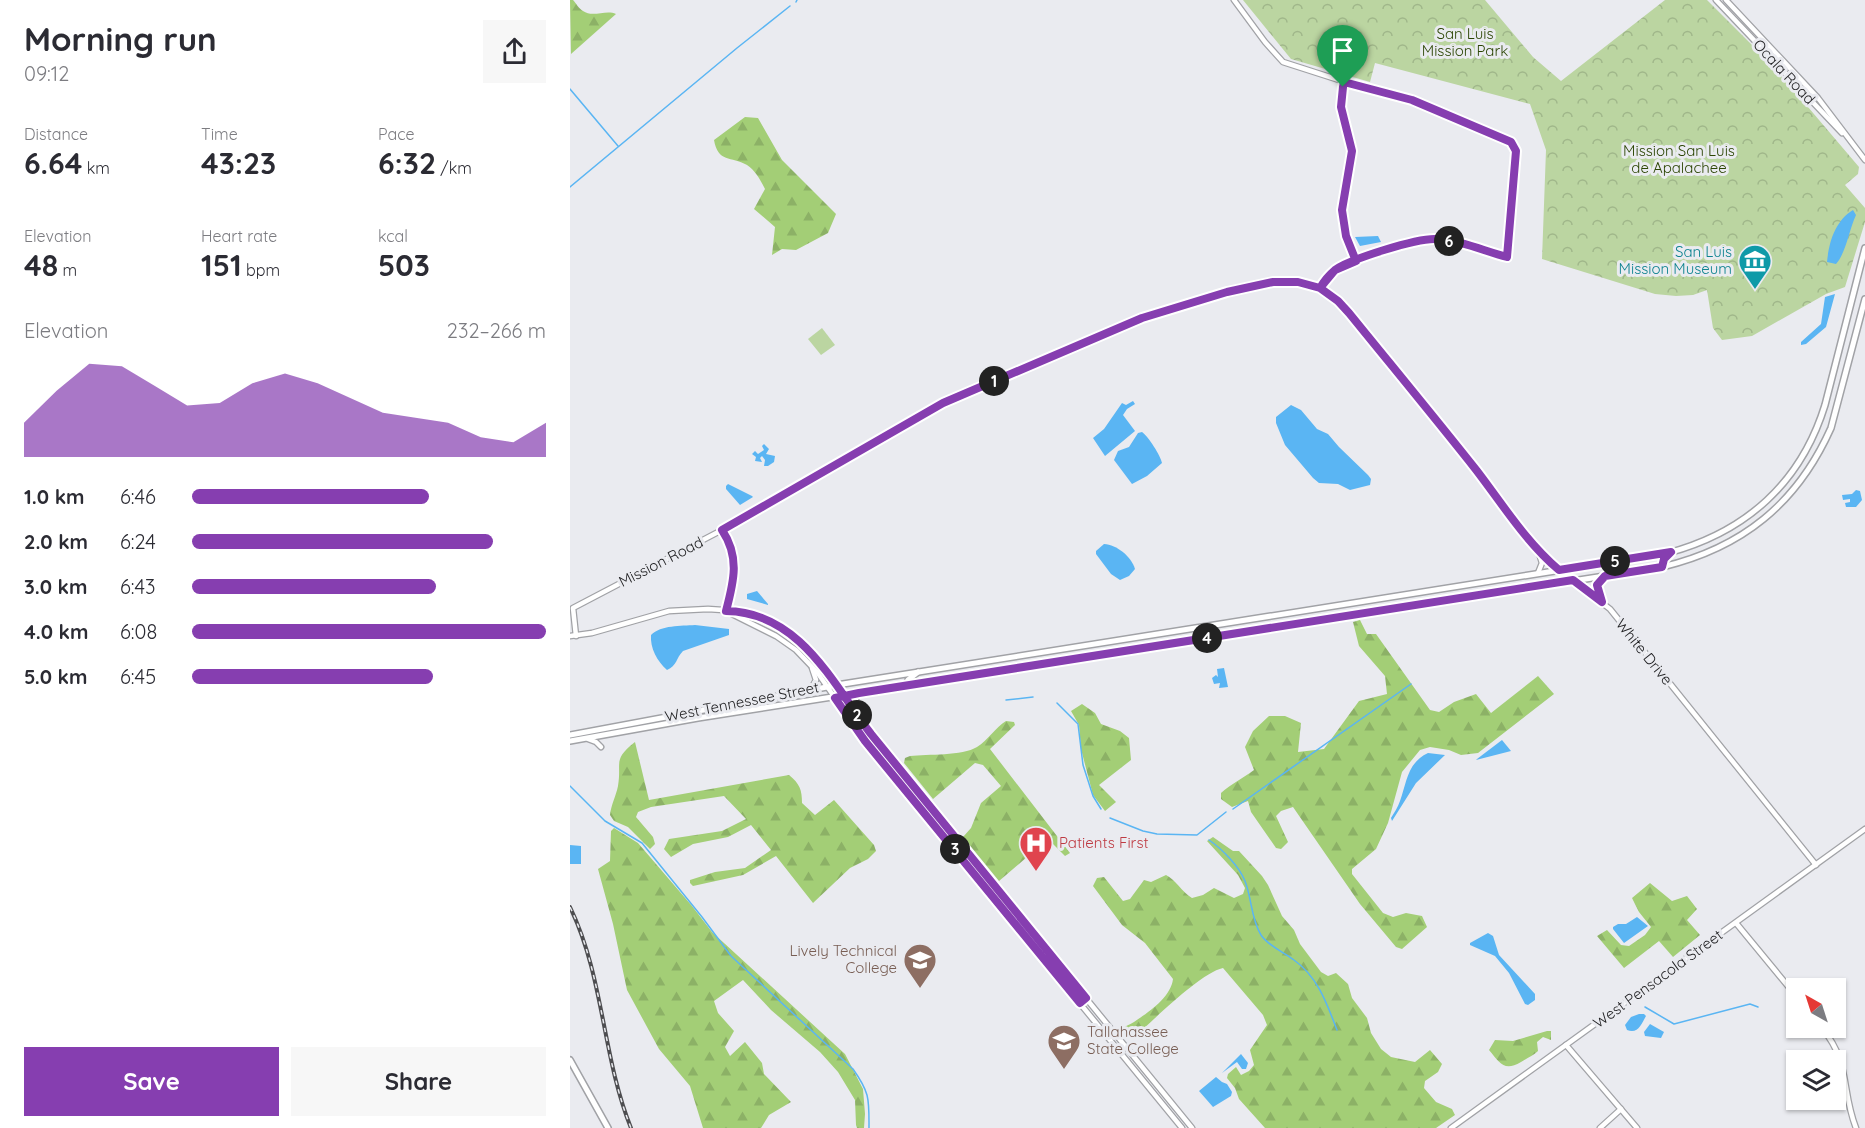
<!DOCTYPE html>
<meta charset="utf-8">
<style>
body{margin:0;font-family:Quicksand,sans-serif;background:#f7f7f7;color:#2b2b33;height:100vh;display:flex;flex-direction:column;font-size:22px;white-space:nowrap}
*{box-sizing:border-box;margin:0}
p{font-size:20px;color:#7c7c81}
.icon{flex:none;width:33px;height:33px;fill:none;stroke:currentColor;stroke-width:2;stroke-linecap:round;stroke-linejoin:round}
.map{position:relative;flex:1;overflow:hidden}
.drawer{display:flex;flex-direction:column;background:#fff;width:570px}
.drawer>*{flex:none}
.needle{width:39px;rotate:321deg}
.fabs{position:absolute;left:1216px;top:978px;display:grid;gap:12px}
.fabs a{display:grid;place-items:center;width:60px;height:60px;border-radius:0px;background:#fff;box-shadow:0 2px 4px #0004;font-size:30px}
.pin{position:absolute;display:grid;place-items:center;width:51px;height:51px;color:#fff;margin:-62px -26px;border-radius:50% 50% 50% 0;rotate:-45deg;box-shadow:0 0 6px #0007}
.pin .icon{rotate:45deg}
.km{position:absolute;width:30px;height:30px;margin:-15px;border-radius:50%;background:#222;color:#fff;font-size:16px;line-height:30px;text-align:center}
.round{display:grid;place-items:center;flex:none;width:63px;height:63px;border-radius:0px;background:#f7f7f7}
.headline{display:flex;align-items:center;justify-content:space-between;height:102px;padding:0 24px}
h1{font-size:33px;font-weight:700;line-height:45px}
.figures{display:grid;grid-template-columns:repeat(3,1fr);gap:9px;height:102px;padding:6px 24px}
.figures div{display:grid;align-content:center}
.figures b{font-size:30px;font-weight:700}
.figures small{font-size:16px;font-weight:400}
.figures p{font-size:16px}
.chart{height:168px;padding:12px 24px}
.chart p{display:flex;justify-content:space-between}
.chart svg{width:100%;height:108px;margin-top:6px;fill:#863eb0;opacity:.7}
.action{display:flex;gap:12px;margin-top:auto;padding:12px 24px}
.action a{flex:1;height:69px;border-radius:0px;background:#863eb0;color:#fff;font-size:24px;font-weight:700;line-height:69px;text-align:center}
.action a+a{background:#f7f7f7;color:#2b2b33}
ul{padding:0 24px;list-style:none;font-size:20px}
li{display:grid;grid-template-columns:96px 72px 1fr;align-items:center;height:45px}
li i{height:15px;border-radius:8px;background:#863eb0}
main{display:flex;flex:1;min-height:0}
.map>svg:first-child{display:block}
.forest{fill:url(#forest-firs)}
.park{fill:url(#park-crowns)}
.pitch{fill:#bbd5a1}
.water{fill:#5ab5f3}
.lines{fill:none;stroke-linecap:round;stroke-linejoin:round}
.stream{stroke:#5ab5f3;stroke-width:1.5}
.secondary-casing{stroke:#a1a2a6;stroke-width:7}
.primary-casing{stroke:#a1a2a6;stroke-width:8}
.secondary{stroke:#fff;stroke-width:4.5}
.primary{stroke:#fff;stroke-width:5}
.rail-casing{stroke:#4d4d50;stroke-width:4}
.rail{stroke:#eaebf0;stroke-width:1.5;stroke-dasharray:4.5;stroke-linecap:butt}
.route-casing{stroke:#fff;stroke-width:12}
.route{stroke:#863eb0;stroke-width:8}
.labels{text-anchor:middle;stroke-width:6;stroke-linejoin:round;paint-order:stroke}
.park-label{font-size:15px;fill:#2b4503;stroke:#eaebf0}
.street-label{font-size:15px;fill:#222224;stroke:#eaebf0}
.culture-label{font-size:15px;fill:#0d838f;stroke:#eaebf0;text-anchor:end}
.health-label{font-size:15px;fill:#be3a42;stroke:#eaebf0;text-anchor:start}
.education-label{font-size:15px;fill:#785e54;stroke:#eaebf0;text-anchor:end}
</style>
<main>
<section class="drawer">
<div class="headline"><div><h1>Morning run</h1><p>09:12</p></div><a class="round"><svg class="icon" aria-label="share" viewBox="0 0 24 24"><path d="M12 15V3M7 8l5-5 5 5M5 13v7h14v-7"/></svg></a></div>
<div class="figures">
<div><p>Distance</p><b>6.64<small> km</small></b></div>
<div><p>Time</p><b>43:23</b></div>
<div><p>Pace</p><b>6:32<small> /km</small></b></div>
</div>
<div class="figures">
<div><p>Elevation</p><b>48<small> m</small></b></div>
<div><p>Heart rate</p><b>151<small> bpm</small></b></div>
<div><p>kcal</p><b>503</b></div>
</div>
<div class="chart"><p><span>Elevation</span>232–266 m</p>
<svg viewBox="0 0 160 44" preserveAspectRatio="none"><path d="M0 44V30L10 17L20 6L30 7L40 15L50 23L60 22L70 14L80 10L90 14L100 20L110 26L120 28L130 30L140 36L150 38L160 30V44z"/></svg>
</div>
<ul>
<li><b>1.0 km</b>6:46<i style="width:67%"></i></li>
<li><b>2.0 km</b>6:24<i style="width:85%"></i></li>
<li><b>3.0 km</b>6:43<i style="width:69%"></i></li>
<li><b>4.0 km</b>6:08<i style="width:100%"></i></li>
<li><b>5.0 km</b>6:45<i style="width:68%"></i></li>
</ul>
<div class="action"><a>Save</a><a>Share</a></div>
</section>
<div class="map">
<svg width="1295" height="1128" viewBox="0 0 1295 1128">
<defs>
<pattern id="forest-firs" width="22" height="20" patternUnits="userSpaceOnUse" patternTransform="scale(1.5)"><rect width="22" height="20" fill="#a3ce76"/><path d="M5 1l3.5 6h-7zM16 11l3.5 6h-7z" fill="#8cb166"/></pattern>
<pattern id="park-crowns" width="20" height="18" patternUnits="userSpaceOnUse" patternTransform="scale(1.5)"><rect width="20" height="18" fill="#bbd5a1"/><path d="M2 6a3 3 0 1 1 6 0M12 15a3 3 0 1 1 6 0" fill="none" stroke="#a0b78a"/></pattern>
</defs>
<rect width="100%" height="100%" fill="#eaebf0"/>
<g class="forest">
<path d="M 0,0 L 3,0 C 6,3 9,9 13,11 C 23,18 36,9 46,14 L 1,54 Z"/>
<path d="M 175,117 L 188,118 L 212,160 L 266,214 L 258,233 L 226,250 L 212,249 L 202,255 L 205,227 L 184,209 L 195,189 C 191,181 185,170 177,165 C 161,156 148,163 144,140 Z"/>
<path d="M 790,620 L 797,634 L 806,634 L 860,710 L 869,712 L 884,702 L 906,694 L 921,713 L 968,676 L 984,694 L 908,753 L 891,755 L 879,750 L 860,747 L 850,750 L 832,772 L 818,823 L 806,849 L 782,869 L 782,874 L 813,913 L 823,917 L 836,913 L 852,916 L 857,927 L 832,949 L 826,947 L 790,904 L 723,807 L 711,811 L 706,816 L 718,842 L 711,849 L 706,848 L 681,812 L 678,801 L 662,807 L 651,799 L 651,793 C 661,784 673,778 684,770 L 675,747 L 683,731 L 699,716 L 715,716 L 731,723 L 728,752 L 754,749 L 789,701 L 817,694 L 815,676 L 789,646 L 783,622 Z"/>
<path d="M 512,704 L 525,713 L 531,724 L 550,731 L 559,738 L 561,760 L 529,785 L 546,802 L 535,811 L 523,795 L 511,749 L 509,725 L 501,711 Z"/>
<path d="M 436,721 L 444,722 L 445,725 L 420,749 L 500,853 L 495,856 L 478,839 L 429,881 L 393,837 L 401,828 L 411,803 L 431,786 L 413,765 L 405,763 L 363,799 L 334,763 L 335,758 L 340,756 C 358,754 392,756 407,747 C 418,740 425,728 436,721 Z"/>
<path d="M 65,742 L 79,800 L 219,775 C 230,784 232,790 232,803 L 245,815 L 264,800 L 304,845 L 306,851 L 298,859 L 280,868 L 243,903 L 206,856 L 173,875 L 123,886 L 120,883 L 120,880 L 145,872 L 175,868 L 201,850 L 181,825 L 158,837 L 123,844 L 101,857 L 94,849 L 99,839 L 152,831 L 176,819 L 154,796 L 81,807 L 68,812 L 66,817 L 83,837 L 85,844 L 80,849 L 58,827 L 44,821 L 40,815 C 41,805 46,796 48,786 C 52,762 42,760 65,742 Z"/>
<path d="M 44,828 L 68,843 L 122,906 L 142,932 L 275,1054 L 293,1089 L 295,1114 L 294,1128 L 287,1128 L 286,1125 L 285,1100 L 268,1072 L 250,1052 L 201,1010 L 173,980 L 144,1001 L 148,1013 L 164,1031 L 155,1047 L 160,1056 L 175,1042 L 192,1063 L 194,1074 L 221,1102 L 199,1115 L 191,1128 L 133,1128 L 120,1086 L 89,1049 L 57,990 L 43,924 L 28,869 L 40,861 L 41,831 Z"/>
<path d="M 643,837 L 663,851 L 669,851 L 692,876 L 698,885 L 712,916 L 724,930 L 730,944 L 751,972 L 758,976 L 766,973 L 778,984 L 782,998 L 797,1018 L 801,1033 L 811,1049 L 821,1057 L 845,1062 L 860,1050 L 872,1064 L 868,1072 L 855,1081 L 854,1088 L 866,1102 L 882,1109 L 885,1115 L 866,1128 L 695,1128 L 669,1099 L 665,1088 L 657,1078 L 658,1074 L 666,1067 L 671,1075 L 679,1071 L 684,1065 L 680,1050 L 697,1025 L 693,1015 L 653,968 C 630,973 583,1021 563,1038 L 557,1037 L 552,1029 C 555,1026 559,1025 564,1022 C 579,1012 601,997 603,979 L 575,943 L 552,925 L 523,886 L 527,878 L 534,877 L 553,901 L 560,899 L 574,880 L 581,882 L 596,875 C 605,879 612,892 622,898 L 633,895 L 644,888 L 664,898 L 673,894 L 675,888 L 668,875 L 637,841 Z"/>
<path d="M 1080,883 L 1102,901 L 1117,896 L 1127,909 L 1117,920 L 1130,935 L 1103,957 L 1089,941 L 1054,968 L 1027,936 L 1037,930 L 1051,945 L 1059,946 L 1075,935 L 1081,927 L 1069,912 L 1062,898 Z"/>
<path d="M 977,1031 L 981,1031 L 981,1040 L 973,1037 L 967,1042 L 968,1051 C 963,1056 957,1058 951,1062 C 934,1072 930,1063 919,1050 L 925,1040 L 943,1041 Z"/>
</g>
<path class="park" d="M 673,0 L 915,0 L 963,57 L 991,81 L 1095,0 L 1137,0 L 1204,67 L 1289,167 L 1288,174 L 1275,185 L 1295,208 L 1295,222 L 1275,287 L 1256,294 L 1182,336 L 1152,340 L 1143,328 L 1137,290 L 1123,295 L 1106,296 L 1085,294 L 972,259 L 976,150 L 960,104 L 805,63 L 800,82 L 721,59 Z"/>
<path class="pitch" d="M 252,328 L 265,345 L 251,355 L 238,339 Z"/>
<g class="water">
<path d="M 1283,210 L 1286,215 C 1279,230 1276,253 1266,264 L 1257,262 C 1259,242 1265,221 1283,210 Z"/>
<path d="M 808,236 L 811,242 L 790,246 L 785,237 Z"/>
<path d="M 1265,294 L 1256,327 L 1236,344 L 1231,345 L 1231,342 L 1251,324 L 1255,297 Z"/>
<path d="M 563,401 L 565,404 L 557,409 L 553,415 L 565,431 L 535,456 L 523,438 L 534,429 L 552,403 L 556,405 Z"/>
<path d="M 721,405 L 731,410 L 747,429 L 758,434 L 769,447 L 798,475 L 801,479 L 800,485 L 780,490 L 768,484 L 749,483 L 743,478 L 715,445 L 706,423 L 706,417 Z"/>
<path d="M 572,432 C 578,436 591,456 592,463 L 577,476 L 562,484 L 544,460 L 548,451 L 559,447 L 568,433 Z"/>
<path d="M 194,444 L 199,449 L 196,454 L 205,456 L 204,462 L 198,466 L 194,466 L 195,460 L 192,456 L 190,458 L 192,462 L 185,461 L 186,457 L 182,454 L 185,451 L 188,454 L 194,450 L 192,446 Z"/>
<path d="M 158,484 L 182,496 L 183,497 L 170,505 L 156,489 L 156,486 Z"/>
<path d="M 1286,490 L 1290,491 L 1292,500 L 1286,507 L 1276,507 L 1275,503 L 1280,502 L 1280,499 L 1273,500 L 1272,495 L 1282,494 Z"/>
<path d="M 534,544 C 547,545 561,556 565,569 L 559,576 L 550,580 L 541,574 L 526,554 L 526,551 Z"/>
<path d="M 187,591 L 198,604 L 198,605 L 177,599 L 177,594 Z"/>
<path d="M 125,625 L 159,629 L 159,635 L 113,651 C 106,658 107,666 97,670 C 87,661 80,648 81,635 C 91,625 111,626 125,625 Z"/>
<path d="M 654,668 L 658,687 L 649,688 L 650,683 L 644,684 L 642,678 L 646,675 L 648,677 L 647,669 Z"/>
<path d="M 932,740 L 941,751 L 906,760 L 907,759 Z"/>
<path d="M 858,753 L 875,755 L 846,783 L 822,821 L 821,818 C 824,813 828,807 830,801 C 837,782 837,763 858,753 Z"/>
<path d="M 0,845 L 11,846 L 11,864 L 0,864 Z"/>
<path d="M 1067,917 L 1078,926 L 1054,943 L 1043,929 L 1043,927 L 1048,924 L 1056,924 Z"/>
<path d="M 918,933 L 923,936 L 929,955 L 965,994 L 965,1000 L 958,1005 L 955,1004 L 939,973 L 925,956 L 900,945 L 900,943 Z"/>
<path d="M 1069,1014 L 1074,1014 L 1076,1016 C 1071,1025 1068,1034 1057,1030 L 1055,1025 L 1061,1017 Z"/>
<path d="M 1080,1024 L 1094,1032 L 1091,1038 L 1075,1036 L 1074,1032 Z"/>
<path d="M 671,1054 L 678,1063 L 676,1069 L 672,1069 L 667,1062 L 652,1073 Z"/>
<path d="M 646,1077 L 652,1082 L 657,1084 L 662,1092 L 661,1096 L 643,1107 L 629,1091 Z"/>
</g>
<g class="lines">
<g class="stream">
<path d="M 226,2 L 227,0"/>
<path d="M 0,89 L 48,146"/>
<path d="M 0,187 L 167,48 L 220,6"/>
<path d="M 436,700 L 463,697"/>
<path d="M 487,703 L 508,724 L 513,765 L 523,796 L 531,809"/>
<path d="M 0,786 L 35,821 L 72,843 L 132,917 L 161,956 L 283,1069 C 300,1093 299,1099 299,1128"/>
<path d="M 663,809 L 841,684"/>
<path d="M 540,818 L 573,831 L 587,834 L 627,835 L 656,812"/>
<path d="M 639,840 C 652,849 669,866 675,881 C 682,899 681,919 691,935 C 698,946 714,952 724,960 C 748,977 757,1004 767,1030"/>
<path d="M 1075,1007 L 1104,1024 L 1180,1004 L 1188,1007"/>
</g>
<defs>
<g id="secondary">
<path d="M 664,0 L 695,42 L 713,62 L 794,88 L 842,100 L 938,140 L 945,147 L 937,257 L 878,240 L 851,239 L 774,265 L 760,274 L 750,288"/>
<path d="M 1146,0 L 1272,133"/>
<path d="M 1156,0 L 1248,98 L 1295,160"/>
<path d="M 774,82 L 771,107 L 782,151 L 772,211 L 776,236 L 786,261"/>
<path d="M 152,530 C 171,559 164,580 156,611"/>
<path d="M 968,573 L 972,563 L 969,553"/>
<path d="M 1031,599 L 1027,585 L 1034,576"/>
<path d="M 156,611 L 206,636 L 226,650 L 247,672 L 295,741 L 612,1128"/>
<path d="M 0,636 L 22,633 L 99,611 L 138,609 L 168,611 L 180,614 L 207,627 L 233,644 L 256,669 L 310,746 L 622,1128"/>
<path d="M 6,636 L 3,608 L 152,530 L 373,403 L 572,318 L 657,293 L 712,281 L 728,282 L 750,288 L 772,305 L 968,550 L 989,570 L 1040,609 L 1246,865"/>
<path d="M 241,689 L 246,680 L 242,668"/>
<path d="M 286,712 L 285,701 L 289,693"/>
<path d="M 18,739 L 26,742 L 31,747"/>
<path d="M 1166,923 L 1227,997"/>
<path d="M 1252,1028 C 1281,1063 1271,1090 1286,1128"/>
<path d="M 996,1045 L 1067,1128"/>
<path d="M 881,1128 L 1295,829"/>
<path d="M 1030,1128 L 1051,1109"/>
</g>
<g id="primary">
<path d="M 336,686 L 338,680 L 348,672"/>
<path d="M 0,735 L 273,684 L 1098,553 C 1176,532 1231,483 1255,405 L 1295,248"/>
<path d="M 0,741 L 128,718 L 1092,567 C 1172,548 1227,504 1261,428 L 1295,299"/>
<path d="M 0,1060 L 38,1128"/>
</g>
</defs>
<use href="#secondary" class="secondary-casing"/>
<use href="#primary" class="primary-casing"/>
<use href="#secondary" class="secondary"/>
<use href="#primary" class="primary"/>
<defs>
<path id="rail" d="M 0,907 C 34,977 32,1056 61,1128"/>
</defs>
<use href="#rail" class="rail-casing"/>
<use href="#rail" class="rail"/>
</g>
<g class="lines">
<defs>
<path id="route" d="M 773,87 L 771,107 L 782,151 L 772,210 L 776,236 L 786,261 L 765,270 L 750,288 L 728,282 L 703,282 L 657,292 L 572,318 L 373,403 L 152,530 C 170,557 164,581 156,611 C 230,612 263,684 301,734 L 516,998 L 510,1003 L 295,741 L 265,698 L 289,693 L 1003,580 L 1032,602 L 1027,585 L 1035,576 L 1092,567 L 1094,559 L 1101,552 L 989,570 C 956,542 933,505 907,471 C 865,418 822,366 779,313 L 768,301 L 750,288 C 754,281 759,275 765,270 C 780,259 847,238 866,239 C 890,240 914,251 937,257 L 946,151 L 941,142 L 842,100 L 774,82 L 773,87"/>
</defs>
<use href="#route" class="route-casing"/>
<use href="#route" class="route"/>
</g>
<defs>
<symbol id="museum-pin" viewBox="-11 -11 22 30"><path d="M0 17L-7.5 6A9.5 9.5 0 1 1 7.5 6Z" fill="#0f9aa8" stroke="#eaebf0"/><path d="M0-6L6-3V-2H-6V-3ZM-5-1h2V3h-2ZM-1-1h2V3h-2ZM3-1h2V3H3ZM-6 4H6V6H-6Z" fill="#fff"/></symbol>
<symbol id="hospital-pin" viewBox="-11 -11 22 30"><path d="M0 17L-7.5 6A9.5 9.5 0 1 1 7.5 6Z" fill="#e0444e" stroke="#eaebf0"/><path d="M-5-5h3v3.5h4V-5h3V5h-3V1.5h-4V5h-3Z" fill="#fff"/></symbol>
<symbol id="university-pin" viewBox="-11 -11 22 30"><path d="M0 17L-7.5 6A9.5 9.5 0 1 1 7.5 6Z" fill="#8d6e63" stroke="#eaebf0"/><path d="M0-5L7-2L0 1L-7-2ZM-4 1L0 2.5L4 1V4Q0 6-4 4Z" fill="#fff"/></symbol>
</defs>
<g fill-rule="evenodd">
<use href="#museum-pin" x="1166" y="242" width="38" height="52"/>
<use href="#hospital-pin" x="447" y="824" width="38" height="52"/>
<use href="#university-pin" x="331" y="941" width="38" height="52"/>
<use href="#university-pin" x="475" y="1022" width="38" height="52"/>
</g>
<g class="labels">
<g class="park-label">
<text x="895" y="39">San Luis<tspan x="895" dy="17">Mission Park</tspan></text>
<text x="1109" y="156">Mission San Luis<tspan x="1109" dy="17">de Apalachee</tspan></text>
</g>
<g class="street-label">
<text transform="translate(1214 72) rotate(47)" y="5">Ocala Road</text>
<text transform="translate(91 562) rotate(-27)" y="5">Mission Road</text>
<text transform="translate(1074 652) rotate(51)" y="5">White Drive</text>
<text transform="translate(172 702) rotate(-11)" y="5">West Tennessee Street</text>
<text transform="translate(1088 979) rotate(-36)" y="5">West Pensacola Street</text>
</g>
<g class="culture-label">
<text x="1162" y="257">San Luis<tspan x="1162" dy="17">Mission Museum</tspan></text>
</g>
<g class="health-label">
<text x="489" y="848">Patients First</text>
</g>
<g class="education-label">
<text x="327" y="956">Lively Technical<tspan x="327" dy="17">College</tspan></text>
<text x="517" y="1037" text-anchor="start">Tallahassee<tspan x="517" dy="17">State College</tspan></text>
</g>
</g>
</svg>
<div class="fabs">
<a><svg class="needle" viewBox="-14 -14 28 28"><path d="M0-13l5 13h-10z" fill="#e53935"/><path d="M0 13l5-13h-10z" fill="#7c7c81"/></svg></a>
<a><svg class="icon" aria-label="layers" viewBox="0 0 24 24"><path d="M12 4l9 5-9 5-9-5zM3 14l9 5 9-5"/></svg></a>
</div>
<div class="pin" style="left:773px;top:87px;background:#1e9e55"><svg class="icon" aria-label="arrive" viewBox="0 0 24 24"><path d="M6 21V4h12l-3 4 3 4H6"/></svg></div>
<b class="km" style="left:424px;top:381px">1</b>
<b class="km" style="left:287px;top:715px">2</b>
<b class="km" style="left:385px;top:849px">3</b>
<b class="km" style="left:637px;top:638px">4</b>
<b class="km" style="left:1045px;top:561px">5</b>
<b class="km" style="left:879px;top:241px">6</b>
</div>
</main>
